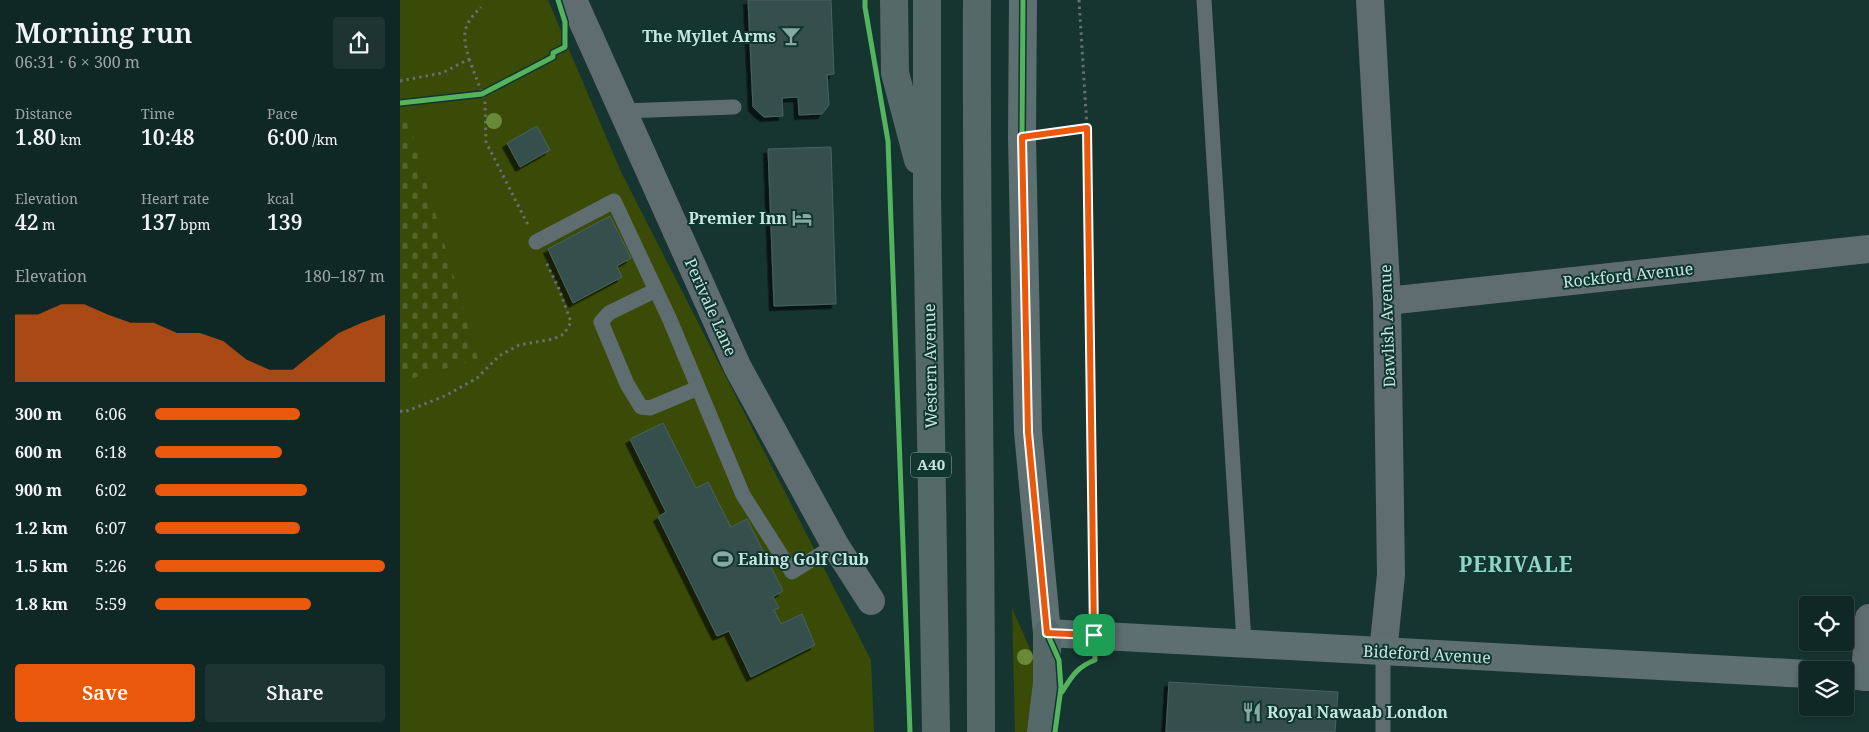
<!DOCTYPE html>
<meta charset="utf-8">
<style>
body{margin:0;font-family:"Noto Serif",serif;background:#1e3432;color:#f1f3f6;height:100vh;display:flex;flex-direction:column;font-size:19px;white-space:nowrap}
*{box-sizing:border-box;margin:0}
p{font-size:16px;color:#9ca6a7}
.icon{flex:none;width:28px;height:28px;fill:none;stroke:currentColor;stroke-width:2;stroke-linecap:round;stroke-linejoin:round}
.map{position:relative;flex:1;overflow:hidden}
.side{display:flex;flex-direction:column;background:#102825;width:400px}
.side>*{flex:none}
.fabs{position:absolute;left:1399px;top:596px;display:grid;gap:10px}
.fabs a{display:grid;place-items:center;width:55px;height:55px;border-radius:5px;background:#102825;box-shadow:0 2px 8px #0003,0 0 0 1px #304442;font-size:25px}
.pin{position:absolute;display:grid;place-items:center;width:42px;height:42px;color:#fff;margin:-21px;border-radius:10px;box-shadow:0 2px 8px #0006}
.round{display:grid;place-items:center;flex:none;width:52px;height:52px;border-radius:5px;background:#1e3432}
.head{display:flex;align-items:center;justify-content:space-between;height:85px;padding:0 15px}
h1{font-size:28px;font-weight:600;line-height:38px}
.metrics{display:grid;grid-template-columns:repeat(3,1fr);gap:8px;height:85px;padding:5px 15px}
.metrics div{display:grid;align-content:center}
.metrics b{font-size:21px;font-weight:600}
.metrics small{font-size:14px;font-weight:400}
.metrics p{font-size:14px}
.chart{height:140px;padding:10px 15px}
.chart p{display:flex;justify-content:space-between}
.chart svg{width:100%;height:90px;margin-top:5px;fill:#ea580c;opacity:.7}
.primary-button{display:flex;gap:10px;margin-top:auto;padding:10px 15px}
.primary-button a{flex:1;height:58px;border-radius:5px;background:#ea580c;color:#fff;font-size:20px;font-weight:600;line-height:58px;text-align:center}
.primary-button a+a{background:#1e3432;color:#f1f3f6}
ul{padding:0 15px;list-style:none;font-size:16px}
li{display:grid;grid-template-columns:80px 60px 1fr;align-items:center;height:38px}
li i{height:12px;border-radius:6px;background:#ea580c}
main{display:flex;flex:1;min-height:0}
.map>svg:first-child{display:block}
.green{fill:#394b07}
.cemetery{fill:url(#cemetery-stones)}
.building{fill:#364f4d;stroke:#476361;filter:url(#shadow)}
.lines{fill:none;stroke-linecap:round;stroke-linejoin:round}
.path{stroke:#637072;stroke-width:3;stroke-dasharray:2.5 4;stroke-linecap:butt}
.lane{stroke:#606d70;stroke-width:15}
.street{stroke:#606d70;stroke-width:28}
.secondary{stroke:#5d6f71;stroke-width:28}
.highway{stroke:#566969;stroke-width:28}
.cycleway-casing{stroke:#113630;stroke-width:8}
.cycleway{stroke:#56b35d;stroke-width:5}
.tree{fill:#698937}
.route-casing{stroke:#fff;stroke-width:10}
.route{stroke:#ea580c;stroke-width:6}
.labels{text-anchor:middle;stroke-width:4;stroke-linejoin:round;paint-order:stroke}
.shield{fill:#113630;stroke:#8fb1aa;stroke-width:1}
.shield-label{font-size:15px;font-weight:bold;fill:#c5e6df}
.poi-label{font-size:16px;font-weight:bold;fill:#c5e6df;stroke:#113630;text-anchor:end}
.street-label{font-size:16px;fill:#c5e6df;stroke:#113630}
.district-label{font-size:21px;font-weight:bold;letter-spacing:1px;fill:#90d5c8;stroke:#113630}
</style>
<main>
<section class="side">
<div class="head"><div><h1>Morning run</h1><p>06:31 · 6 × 300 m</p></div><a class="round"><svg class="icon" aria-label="share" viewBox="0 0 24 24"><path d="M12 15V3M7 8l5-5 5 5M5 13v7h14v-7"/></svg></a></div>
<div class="metrics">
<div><p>Distance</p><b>1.80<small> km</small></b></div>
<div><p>Time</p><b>10:48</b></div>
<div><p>Pace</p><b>6:00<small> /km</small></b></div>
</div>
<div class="metrics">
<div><p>Elevation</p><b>42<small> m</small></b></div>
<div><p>Heart rate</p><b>137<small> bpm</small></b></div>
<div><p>kcal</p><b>139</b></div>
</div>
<div class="chart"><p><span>Elevation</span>180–187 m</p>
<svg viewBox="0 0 160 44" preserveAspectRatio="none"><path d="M0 44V11L10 11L20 6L30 6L40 11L50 15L60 15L70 20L80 20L90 24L100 33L110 38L120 38L130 29L140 20L150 15L160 11V44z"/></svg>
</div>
<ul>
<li><b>300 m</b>6:06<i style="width:63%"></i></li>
<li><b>600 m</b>6:18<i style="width:55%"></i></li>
<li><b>900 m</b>6:02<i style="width:66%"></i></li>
<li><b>1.2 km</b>6:07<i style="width:63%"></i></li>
<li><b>1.5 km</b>5:26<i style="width:100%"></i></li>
<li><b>1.8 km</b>5:59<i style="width:68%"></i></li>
</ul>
<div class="primary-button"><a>Save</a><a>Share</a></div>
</section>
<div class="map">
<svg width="1469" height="732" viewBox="0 0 1469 732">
<defs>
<pattern id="cemetery-stones" width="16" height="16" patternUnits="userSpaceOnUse" patternTransform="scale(1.25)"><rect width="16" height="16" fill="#394b07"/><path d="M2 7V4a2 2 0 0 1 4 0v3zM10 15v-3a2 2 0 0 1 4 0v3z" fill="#54652b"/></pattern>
<filter id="shadow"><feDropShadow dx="-4.5" dy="4.5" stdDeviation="0" flood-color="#0009"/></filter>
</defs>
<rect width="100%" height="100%" fill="#163531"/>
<g class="green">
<path d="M 0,0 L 148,0 L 221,172 L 471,660 L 474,732 L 0,732 Z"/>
<path d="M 612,608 L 637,665 L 627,732 L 615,732 Z"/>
</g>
<path class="cemetery" d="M 8,120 L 78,359 L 0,382 L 0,122 Z"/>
<g class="building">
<path d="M 348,0 L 431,0 L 434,74 L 427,75 L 429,105 L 422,114 L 399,115 L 398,97 L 382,98 L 383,116 L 364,117 L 353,107 Z"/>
<path d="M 137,126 L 150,150 L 120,167 L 107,143 Z"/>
<path d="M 431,147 L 436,304 L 374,306 L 368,149 Z"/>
<path d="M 210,216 L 231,258 L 217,266 L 222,277 L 173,303 L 148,249 Z"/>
<path d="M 263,423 L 296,488 L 308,482 L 331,527 L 347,519 L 383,591 L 373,597 L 379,608 L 374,610 L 381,624 L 402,614 L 415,645 L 351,677 L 329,631 L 317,636 L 258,517 L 266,512 L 230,439 Z"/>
<path d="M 769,682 L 938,692 L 935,732 L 766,732 Z"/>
</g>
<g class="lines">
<g class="path">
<path d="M 679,0 L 687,128 L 694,609"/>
<path d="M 69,59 L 85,101 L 86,142 L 128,225"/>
<path d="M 0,81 L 42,73 L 69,59 C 62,34 62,26 81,7"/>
<path d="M 648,133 L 687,128"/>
<path d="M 0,411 L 4,412 L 45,396 L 77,378 L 99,356 L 119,345 L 153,339 L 164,334 L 171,322 L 159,289 L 145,260"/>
</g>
<g class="lane">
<path d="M 804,0 L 844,642"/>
<path d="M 223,111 L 334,107"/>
<path d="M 136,242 L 214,201 L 270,320 L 343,495 L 392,572 L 435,545"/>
<path d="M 256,290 L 209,313 L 201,322 L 227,384 L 241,407 L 250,408 L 298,388"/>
<path d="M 983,652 L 983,732"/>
</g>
<g class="street">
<path d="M 173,0 L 337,366 L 435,545 L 471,601"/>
<path d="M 970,0 L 987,301 L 991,575 L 983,652"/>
<path d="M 987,301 L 1469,249"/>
<path d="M 1465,677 L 1469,618"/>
</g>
<g class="secondary">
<path d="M 623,0 L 622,137 L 628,432 L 647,633 L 1408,674"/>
<path d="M 1445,675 L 1469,677"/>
</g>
<g class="highway">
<path d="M 494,0 L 495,73 L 518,160"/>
<path d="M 527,0 L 527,198 L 536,732"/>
<path d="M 577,0 C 576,244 581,488 581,732"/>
<path d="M 641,732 L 647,683 L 647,633"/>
</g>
<defs>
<g id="cycleway">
<path d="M 465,0 L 465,7 L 488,141 L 510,732"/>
<path d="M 623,0 L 622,137 L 628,432 L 647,633 L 659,660 L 661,688 L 655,732"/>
<path d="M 0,103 L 82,94 L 153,57 L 153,53 L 165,47 L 165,22 L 158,0"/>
<path d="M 661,689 L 662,692 C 672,676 677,667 695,660 L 694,635"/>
</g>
</defs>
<use href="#cycleway" class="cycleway-casing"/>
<use href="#cycleway" class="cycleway"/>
</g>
<g class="tree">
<circle cx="94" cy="121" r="8"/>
<circle cx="625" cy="657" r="8"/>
</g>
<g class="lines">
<defs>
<path id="route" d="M 687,128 L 694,635 L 647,633 L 628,432 L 622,137 Z"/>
</defs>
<use href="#route" class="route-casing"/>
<use href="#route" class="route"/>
</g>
<defs>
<symbol id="bar-bare" viewBox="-9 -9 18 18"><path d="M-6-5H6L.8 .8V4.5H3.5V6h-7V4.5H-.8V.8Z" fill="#88a8a2" stroke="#113630" stroke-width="2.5" paint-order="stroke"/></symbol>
<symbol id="hotel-bare" viewBox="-9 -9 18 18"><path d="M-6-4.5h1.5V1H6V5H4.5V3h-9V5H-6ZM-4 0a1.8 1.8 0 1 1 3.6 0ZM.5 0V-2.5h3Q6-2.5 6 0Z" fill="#88a8a2" stroke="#113630" stroke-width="2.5" paint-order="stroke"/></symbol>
<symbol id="stadium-bare" viewBox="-9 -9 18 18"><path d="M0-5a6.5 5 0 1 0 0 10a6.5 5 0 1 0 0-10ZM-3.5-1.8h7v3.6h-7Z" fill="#88a8a2" stroke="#113630" stroke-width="2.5" paint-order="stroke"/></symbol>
<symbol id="restaurant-bare" viewBox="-9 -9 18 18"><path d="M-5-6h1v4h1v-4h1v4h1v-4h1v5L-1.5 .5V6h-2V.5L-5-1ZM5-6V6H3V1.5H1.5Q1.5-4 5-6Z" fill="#88a8a2" stroke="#113630" stroke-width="2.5" paint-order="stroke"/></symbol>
</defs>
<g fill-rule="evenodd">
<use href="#bar-bare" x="377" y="22" width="28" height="28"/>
<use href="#hotel-bare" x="388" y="204" width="28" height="28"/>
<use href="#stadium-bare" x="309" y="545" width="28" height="28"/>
<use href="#restaurant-bare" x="838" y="698" width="28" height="28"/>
</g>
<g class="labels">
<rect class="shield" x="511" y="452.5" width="40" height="25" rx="4"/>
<g class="shield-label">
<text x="531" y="470">A40</text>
</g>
<g class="poi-label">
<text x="376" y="42">The Myllet Arms</text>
<text x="387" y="224">Premier Inn</text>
<text x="338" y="565" text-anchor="start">Ealing Golf Club</text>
<text x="867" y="718" text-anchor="start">Royal Nawaab London</text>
</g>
<g class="street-label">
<text transform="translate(1228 275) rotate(-6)" y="6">Rockford Avenue</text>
<text transform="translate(311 307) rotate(66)" y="6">Perivale Lane</text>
<text transform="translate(987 326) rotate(-92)" y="6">Dawlish Avenue</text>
<text transform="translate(530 366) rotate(-91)" y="6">Western Avenue</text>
<text transform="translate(1027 654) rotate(3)" y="6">Bideford Avenue</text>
</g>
<g class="district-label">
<text x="1116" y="572">PERIVALE</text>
</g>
</g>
</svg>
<div class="fabs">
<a><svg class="icon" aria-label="locate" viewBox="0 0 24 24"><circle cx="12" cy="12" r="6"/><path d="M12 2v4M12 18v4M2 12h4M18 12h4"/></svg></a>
<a><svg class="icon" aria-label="layers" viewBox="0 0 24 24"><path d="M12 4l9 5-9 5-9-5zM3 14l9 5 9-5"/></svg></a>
</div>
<div class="pin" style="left:694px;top:635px;background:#1e9e55"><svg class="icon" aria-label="arrive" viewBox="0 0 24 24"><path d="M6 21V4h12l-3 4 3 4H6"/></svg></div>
</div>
</main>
